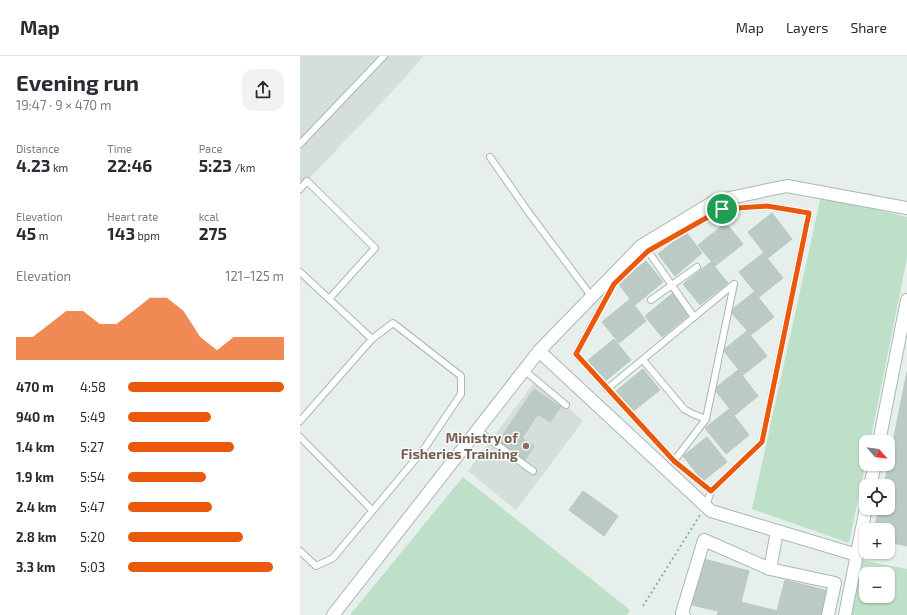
<!DOCTYPE html>
<meta charset="utf-8">
<style>
body{margin:0;font-family:"Exo 2",sans-serif;background:#f2f2f3;color:#2b2b33;height:100vh;display:flex;flex-direction:column;font-size:15px;white-space:nowrap}
*{box-sizing:border-box;margin:0}
p{font-size:13px;color:#7c7c81}
.icon{flex:none;width:22px;height:22px;fill:none;stroke:currentColor;stroke-width:2;stroke-linecap:round;stroke-linejoin:round}
.map{position:relative;flex:1;overflow:hidden}
.details{display:flex;flex-direction:column;background:#fff;width:300px}
.details>*{flex:none}
.needle{width:26px;rotate:118deg}
.tools{position:absolute;left:559px;top:379px;display:grid;gap:8px}
.tools a{display:grid;place-items:center;width:36px;height:36px;border-radius:8px;background:#fff;box-shadow:0 1px 3px #0004;font-size:20px}
.pin{position:absolute;display:grid;place-items:center;width:34px;height:34px;color:#fff;margin:-17px;border:2px solid #fff;border-radius:50%;box-shadow:0 1px 4px #0007}
.round{display:grid;place-items:center;flex:none;width:42px;height:42px;border-radius:12px;background:#f2f2f3}
.headline{display:flex;align-items:center;justify-content:space-between;height:68px;padding:0 16px}
h1{font-size:22px;font-weight:700;line-height:30px}
.metrics{display:grid;grid-template-columns:repeat(3,1fr);gap:6px;height:68px;padding:4px 16px}
.metrics div{display:grid;align-content:center}
.metrics b{font-size:17px;font-weight:700}
.metrics small{font-size:11px;font-weight:400}
.metrics p{font-size:11px}
.chart{height:112px;padding:8px 16px}
.chart p{display:flex;justify-content:space-between}
.chart svg{width:100%;height:72px;margin-top:4px;fill:#ea580c;opacity:.7}
ul{padding:0 16px;list-style:none;font-size:13px}
li{display:grid;grid-template-columns:64px 48px 1fr;align-items:center;height:30px}
li i{height:10px;border-radius:5px;background:#ea580c}
header{display:flex;align-items:center;gap:24px;box-sizing:border-box;height:56px;padding:0 20px;background:#fff;border-bottom:1px solid #e1e1e2}
header strong{font-size:19px}
nav{display:flex;gap:22px;margin-inline-start:auto;font-size:14px}
main{display:flex;flex:1;min-height:0}
.map>svg:first-child{display:block}
.built{fill:#d4dfda}
.green{fill:#bfe0c8;fill-rule:evenodd}
.building{fill:#bbcac4;stroke:#b8c9c2}
.lines{fill:none;stroke-linecap:round;stroke-linejoin:round}
.service-casing{stroke:#a8b8b2;stroke-width:8}
.minor-casing{stroke:#a8b8b2;stroke-width:14}
.tertiary-casing{stroke:#a8b8b2;stroke-width:14}
.path{stroke:#86b3a5;stroke-width:2;stroke-dasharray:2 3;stroke-linecap:butt}
.service{stroke:#fff;stroke-width:6}
.minor{stroke:#fff;stroke-width:12}
.tertiary{stroke:#fff;stroke-width:12}
.route-casing{stroke:#fff;stroke-width:8}
.route{stroke:#ea580c;stroke-width:5}
.education-dot{fill:#8d6e63;stroke:#f7fbf9;stroke-width:1.5}
.labels{text-anchor:middle;stroke-width:3;stroke-linejoin:round;paint-order:stroke}
.education-label{font-size:14px;font-weight:bold;fill:#785e54;stroke:#f7fbf9;text-anchor:end}
</style>
<header>
<strong>Map</strong>
<nav><a>Map</a><a>Layers</a><a>Share</a></nav>
</header>
<main>
<section class="details">
<div class="headline"><div><h1>Evening run</h1><p>19:47 · 9 × 470 m</p></div><a class="round"><svg class="icon" aria-label="share" viewBox="0 0 24 24"><path d="M12 15V3M7 8l5-5 5 5M5 13v7h14v-7"/></svg></a></div>
<div class="metrics">
<div><p>Distance</p><b>4.23<small> km</small></b></div>
<div><p>Time</p><b>22:46</b></div>
<div><p>Pace</p><b>5:23<small> /km</small></b></div>
</div>
<div class="metrics">
<div><p>Elevation</p><b>45<small> m</small></b></div>
<div><p>Heart rate</p><b>143<small> bpm</small></b></div>
<div><p>kcal</p><b>275</b></div>
</div>
<div class="chart"><p><span>Elevation</span>121–125 m</p>
<svg viewBox="0 0 160 44" preserveAspectRatio="none"><path d="M0 44V30L10 30L20 22L30 14L40 14L50 22L60 22L70 14L80 6L90 6L100 14L110 30L120 38L130 30L140 30L150 30L160 30V44z"/></svg>
</div>
<ul>
<li><b>470 m</b>4:58<i style="width:100%"></i></li>
<li><b>940 m</b>5:49<i style="width:53%"></i></li>
<li><b>1.4 km</b>5:27<i style="width:68%"></i></li>
<li><b>1.9 km</b>5:54<i style="width:50%"></i></li>
<li><b>2.4 km</b>5:47<i style="width:54%"></i></li>
<li><b>2.8 km</b>5:20<i style="width:74%"></i></li>
<li><b>3.3 km</b>5:03<i style="width:93%"></i></li>
</ul>
</section>
<div class="map">
<svg width="607" height="559" viewBox="0 0 607 559">
<rect width="100%" height="100%" fill="#e6efeb"/>
<g class="built">
<path d="M 0,0 L 123,0 L 102,25 L 0,132 Z"/>
<path d="M 236,324 L 283,365 L 216,454 L 168,415 Z"/>
</g>
<g class="green">
<path d="M 521,140 L 607,161 L 607,202 L 570,386 L 566,386 L 566,405 L 549,487 L 452,453 Z"/>
<path d="M 163,421 L 330,554 L 327,559 L 50,559 Z"/>
<path d="M 561,504 L 607,513 L 607,559 L 550,559 ZM 566,518 L 588,518 L 588,540 L 566,540 Z"/>
</g>
<g class="building">
<path d="M 472,157 L 492,183 L 468,202 L 448,176 Z"/>
<path d="M 426,167 L 443,188 L 415,210 L 398,189 Z"/>
<path d="M 386,176 L 402,197 L 375,220 L 358,198 Z"/>
<path d="M 463,197 L 483,222 L 459,241 L 439,216 Z"/>
<path d="M 346,205 L 363,226 L 335,249 L 318,227 Z"/>
<path d="M 411,206 L 428,227 L 400,249 L 383,228 Z"/>
<path d="M 454,236 L 474,261 L 451,279 L 430,255 Z"/>
<path d="M 373,237 L 389,259 L 362,281 L 345,260 Z"/>
<path d="M 330,243 L 346,265 L 319,287 L 302,266 Z"/>
<path d="M 447,275 L 467,300 L 443,319 L 423,294 Z"/>
<path d="M 314,283 L 331,304 L 304,326 L 287,305 Z"/>
<path d="M 343,313 L 360,334 L 332,356 L 316,335 Z"/>
<path d="M 438,314 L 458,340 L 435,359 L 414,333 Z"/>
<path d="M 607,316 L 607,490 L 588,486 L 588,474 L 574,474 L 579,452 L 588,452 L 588,430 L 584,430 Z"/>
<path d="M 234,333 L 261,351 L 250,366 L 238,358 L 222,382 L 234,390 L 225,404 L 198,386 Z"/>
<path d="M 429,353 L 449,379 L 426,398 L 405,372 Z"/>
<path d="M 407,381 L 427,406 L 403,425 L 383,400 Z"/>
<path d="M 283,435 L 318,460 L 304,480 L 269,454 Z"/>
<path d="M 404,503 L 449,515 L 441,546 L 477,555 L 485,524 L 528,535 L 522,559 L 417,559 L 418,555 L 392,549 Z"/>
</g>
<g class="lines">
<defs>
<g id="service">
<path d="M 0,88 L 84,0"/>
<path d="M 190,101 L 229,157 L 292,241"/>
<path d="M 0,133 L 7,125 L 75,192 L 29,243"/>
<path d="M 348,195 L 394,261"/>
<path d="M 0,216 L 72,283"/>
<path d="M 351,244 L 397,211"/>
<path d="M 343,304 L 384,353 L 393,358 L 406,363"/>
<path d="M 224,314 L 266,349"/>
<path d="M 307,333 L 434,228 L 406,363 L 374,405"/>
<path d="M 0,365 L 72,283 L 93,267 L 161,320 L 161,338 L 124,393 L 33,502 L 16,510 L 0,495"/>
<path d="M 177,374 L 233,415"/>
<path d="M 0,381 L 72,454"/>
<path d="M 406,450 L 411,435 L 462,386 L 509,157 L 467,150 L 422,153 L 348,195 L 314,227 L 276,298 L 374,405 L 411,435"/>
</g>
<g id="minor">
<path d="M 239,295 L 411,455 L 557,499"/>
<path d="M 579,386 L 607,244"/>
<path d="M 570,430 L 575,408"/>
<path d="M 470,513 L 477,475"/>
<path d="M 384,559 L 382,557 L 404,484 L 470,513 L 535,527 L 528,559"/>
<path d="M 545,559 L 566,452"/>
</g>
<path id="tertiary" d="M 33,559 L 239,295 L 341,190 L 415,145 L 487,130 L 607,152"/>
</defs>
<use href="#service" class="service-casing"/>
<use href="#minor" class="minor-casing"/>
<use href="#tertiary" class="tertiary-casing"/>
<path class="path" d="M 343,550 L 400,459"/>
<use href="#service" class="service"/>
<use href="#minor" class="minor"/>
<use href="#tertiary" class="tertiary"/>
</g>
<g class="lines">
<defs>
<path id="route" d="M 467,150 L 509,157 L 462,386 L 411,435 L 374,405 L 276,298 L 314,228 L 348,195 L 422,153 Z"/>
</defs>
<use href="#route" class="route-casing"/>
<use href="#route" class="route"/>
</g>
<circle class="education-dot" cx="226" cy="390" r="4"/>
<g class="labels">
<g class="education-label">
<text x="218" y="387">Ministry of<tspan x="218" dy="16">Fisheries Training</tspan></text>
</g>
</g>
</svg>
<div class="tools">
<a><svg class="needle" viewBox="-14 -14 28 28"><path d="M0-13l5 13h-10z" fill="#e53935"/><path d="M0 13l5-13h-10z" fill="#7c7c81"/></svg></a>
<a><svg class="icon" aria-label="locate" viewBox="0 0 24 24"><circle cx="12" cy="12" r="6"/><path d="M12 2v4M12 18v4M2 12h4M18 12h4"/></svg></a>
<a>+</a>
<a>−</a>
</div>
<div class="pin" style="left:422px;top:153px;background:#1e9e55"><svg class="icon" aria-label="arrive" viewBox="0 0 24 24"><path d="M6 21V4h12l-3 4 3 4H6"/></svg></div>
</div>
</main>
